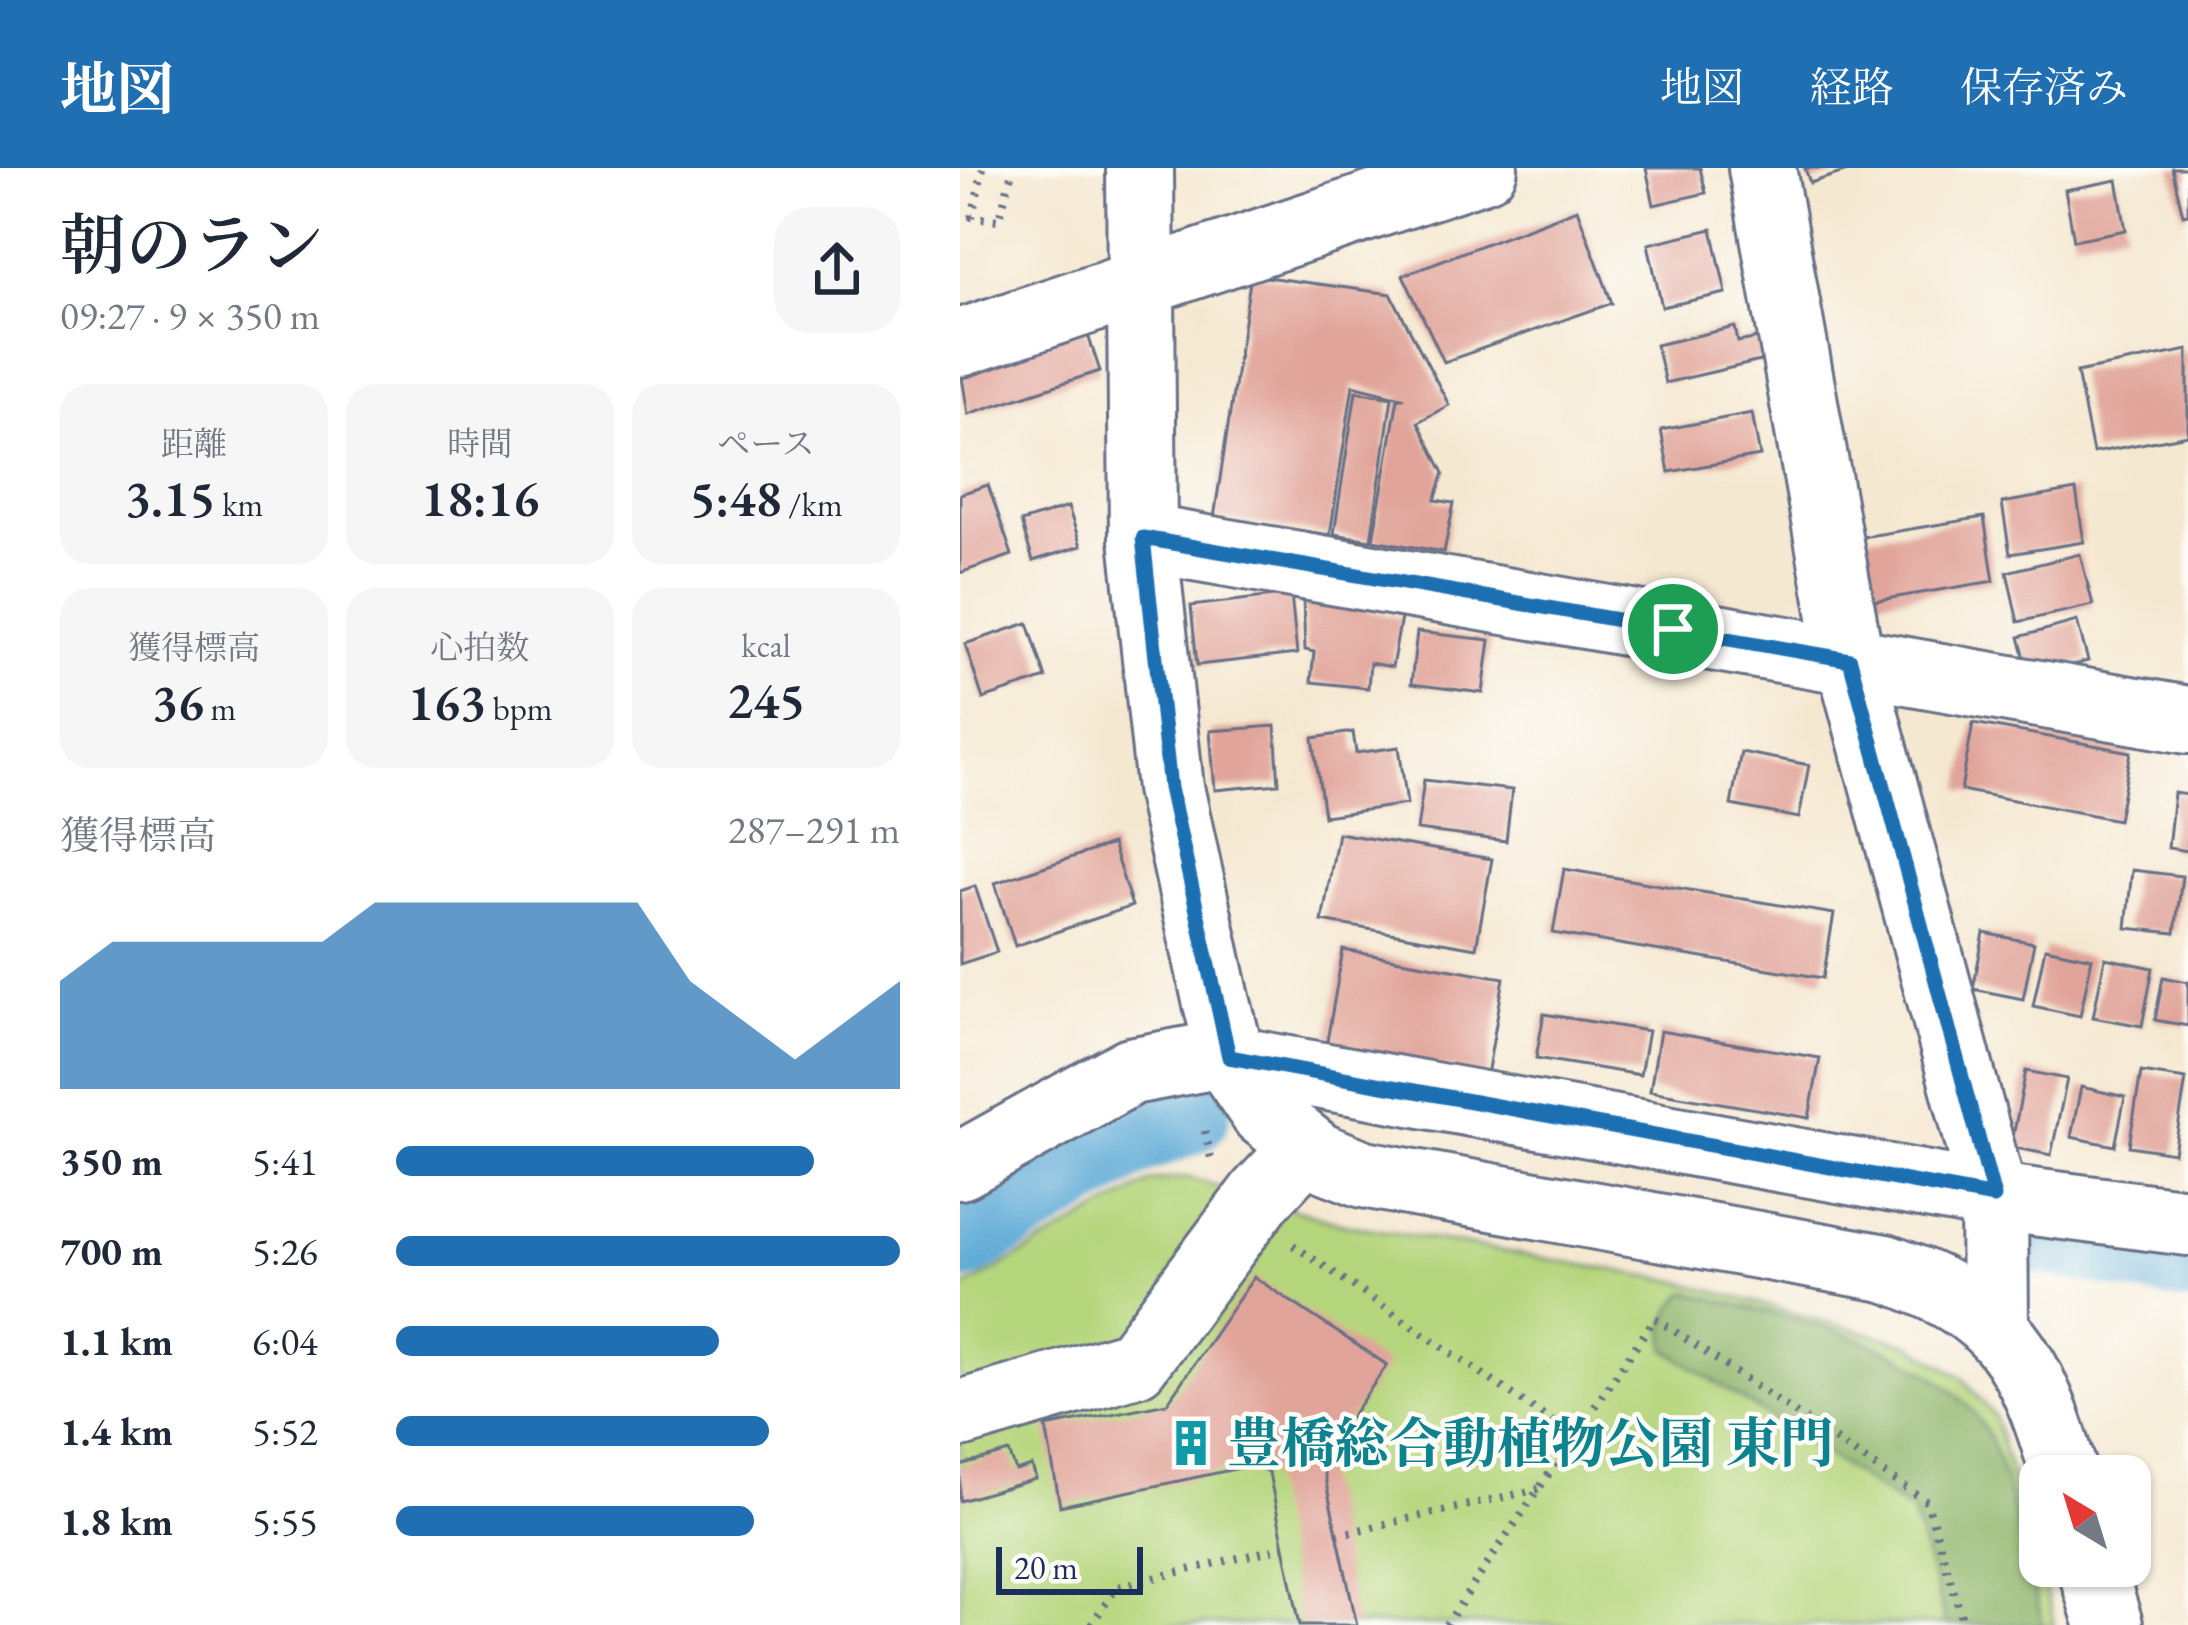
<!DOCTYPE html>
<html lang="ja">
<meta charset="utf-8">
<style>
body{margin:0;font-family:"EB Garamond","Noto Serif JP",serif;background:#f6f6f7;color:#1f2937;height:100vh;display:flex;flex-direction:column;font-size:45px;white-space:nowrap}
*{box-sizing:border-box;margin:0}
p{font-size:39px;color:#747a83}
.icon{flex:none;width:66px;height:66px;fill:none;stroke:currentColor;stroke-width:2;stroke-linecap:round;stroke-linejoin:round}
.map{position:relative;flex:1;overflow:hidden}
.sheet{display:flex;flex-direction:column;background:#fff;width:960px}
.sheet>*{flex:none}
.needle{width:78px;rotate:322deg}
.fabs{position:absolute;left:1059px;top:1287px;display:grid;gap:24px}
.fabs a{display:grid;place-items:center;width:132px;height:132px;border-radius:24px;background:#fff;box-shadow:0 3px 9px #0004;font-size:60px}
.scale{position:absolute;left:36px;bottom:30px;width:147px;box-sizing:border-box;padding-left:12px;border:6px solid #1b2f5e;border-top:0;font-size:33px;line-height:42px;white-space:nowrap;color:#1b2f5e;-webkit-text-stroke:9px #fdfcf7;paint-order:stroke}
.pin{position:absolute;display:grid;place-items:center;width:102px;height:102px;color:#fff;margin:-51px;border:6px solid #fff;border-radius:50%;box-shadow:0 3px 12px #0007}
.round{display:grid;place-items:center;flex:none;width:126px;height:126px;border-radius:36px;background:#f6f6f7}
.headline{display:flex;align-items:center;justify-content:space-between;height:204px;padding:0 60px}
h1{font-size:66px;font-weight:600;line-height:90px}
.metrics{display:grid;grid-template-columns:repeat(3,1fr);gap:18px;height:204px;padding:12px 60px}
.metrics div{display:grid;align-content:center;border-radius:30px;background:#f6f6f7;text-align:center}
.metrics b{font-size:51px;font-weight:600}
.metrics small{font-size:33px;font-weight:400}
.metrics p{font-size:33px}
.chart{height:336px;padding:24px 60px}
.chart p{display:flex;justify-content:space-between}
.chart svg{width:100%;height:216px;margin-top:12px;fill:#1f6fb2;opacity:.7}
ul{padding:0 60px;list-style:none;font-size:39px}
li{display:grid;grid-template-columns:192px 144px 1fr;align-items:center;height:90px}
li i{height:30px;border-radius:15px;background:#1f6fb2}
header{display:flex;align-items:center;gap:72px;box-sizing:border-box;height:168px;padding:0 60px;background:#1f6fb2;color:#fff}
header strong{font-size:57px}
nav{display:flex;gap:66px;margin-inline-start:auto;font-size:42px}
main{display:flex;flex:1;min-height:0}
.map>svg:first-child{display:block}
.green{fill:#b5d57c;stroke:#68826d;stroke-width:3}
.forest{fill:#90b66c;stroke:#567265;stroke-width:3}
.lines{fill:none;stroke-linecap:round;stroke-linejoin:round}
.river{stroke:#5eabd7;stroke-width:90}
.building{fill:#e1a49a}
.minor-casing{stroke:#677086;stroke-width:72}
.path{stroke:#677086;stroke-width:8;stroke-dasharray:3 9;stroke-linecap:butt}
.minor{stroke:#fff;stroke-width:66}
.route-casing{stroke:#fff;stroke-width:24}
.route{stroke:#1f6fb2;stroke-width:15}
.labels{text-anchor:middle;stroke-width:9;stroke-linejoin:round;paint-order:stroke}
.culture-label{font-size:54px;font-weight:bold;fill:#0d838f;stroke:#fdfcf7;text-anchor:start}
</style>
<header>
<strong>地図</strong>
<nav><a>地図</a><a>経路</a><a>保存済み</a></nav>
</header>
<main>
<section class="sheet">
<div class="headline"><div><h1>朝のラン</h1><p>09:27 · 9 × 350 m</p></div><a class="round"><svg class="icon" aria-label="share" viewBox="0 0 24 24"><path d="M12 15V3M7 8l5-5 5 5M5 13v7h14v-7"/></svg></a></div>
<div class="metrics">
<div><p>距離</p><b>3.15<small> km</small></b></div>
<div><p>時間</p><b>18:16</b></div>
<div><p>ペース</p><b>5:48<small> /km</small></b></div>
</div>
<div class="metrics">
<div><p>獲得標高</p><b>36<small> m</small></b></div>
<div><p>心拍数</p><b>163<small> bpm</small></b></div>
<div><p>kcal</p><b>245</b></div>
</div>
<div class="chart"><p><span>獲得標高</span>287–291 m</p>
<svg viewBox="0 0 160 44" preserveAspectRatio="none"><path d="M0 44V22L10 14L20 14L30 14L40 14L50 14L60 6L70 6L80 6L90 6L100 6L110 6L120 22L130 30L140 38L150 30L160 22V44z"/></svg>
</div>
<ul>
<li><b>350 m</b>5:41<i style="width:83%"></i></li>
<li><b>700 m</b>5:26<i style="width:100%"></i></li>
<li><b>1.1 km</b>6:04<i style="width:64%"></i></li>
<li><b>1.4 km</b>5:52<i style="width:74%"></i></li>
<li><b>1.8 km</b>5:55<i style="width:71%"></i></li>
</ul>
</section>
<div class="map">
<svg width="1228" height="1457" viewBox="0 0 1228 1457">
<rect width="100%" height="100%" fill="#fdfcf7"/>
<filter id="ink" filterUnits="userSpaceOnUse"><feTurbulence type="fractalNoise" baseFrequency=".00833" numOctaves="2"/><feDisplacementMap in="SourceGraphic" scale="24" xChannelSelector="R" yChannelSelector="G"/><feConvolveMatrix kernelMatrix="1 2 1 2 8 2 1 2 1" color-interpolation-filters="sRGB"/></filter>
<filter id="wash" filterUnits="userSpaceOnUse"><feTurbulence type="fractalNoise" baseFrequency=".004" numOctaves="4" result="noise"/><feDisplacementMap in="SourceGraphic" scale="48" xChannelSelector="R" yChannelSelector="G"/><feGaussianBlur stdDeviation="2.7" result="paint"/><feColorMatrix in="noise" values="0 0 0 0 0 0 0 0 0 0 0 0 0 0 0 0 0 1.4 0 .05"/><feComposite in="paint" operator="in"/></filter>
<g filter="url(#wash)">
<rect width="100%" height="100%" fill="#f5e8d1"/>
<path class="green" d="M 227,1009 L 383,1056 L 717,1113 L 951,1177 L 1002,1209 L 1034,1248 L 1095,1457 L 0,1457 L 0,1122 L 192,1013 Z"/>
<path class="forest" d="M 727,1124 C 824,1152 993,1172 1034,1281 C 1055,1336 1067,1400 1083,1457 L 986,1457 L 953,1344 L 707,1182 C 702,1155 708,1141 727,1124 Z"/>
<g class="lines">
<g class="river">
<path d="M 1086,1062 L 1228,1089"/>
<path d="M 0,1068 L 175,962 L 226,943"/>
</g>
</g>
<g id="blocks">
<g class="building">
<path d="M 686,0 L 740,0 L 746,25 L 694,37 Z"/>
<path d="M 845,0 L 894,0 L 894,1 L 850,15 Z"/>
<path d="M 1212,0 L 1228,0 L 1228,46 L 1223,47 Z"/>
<path d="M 1157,12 L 1166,62 L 1114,72 L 1105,22 Z"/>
<path d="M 617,41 L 652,135 L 484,194 L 443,107 Z"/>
<path d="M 752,61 L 766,125 L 702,139 L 688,76 Z"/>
<path d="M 291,107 L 431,126 L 489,237 L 458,254 L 484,305 L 475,332 L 494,335 L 484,384 L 413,372 L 438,230 L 445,230 L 393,217 L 370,367 L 254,350 Z"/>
<path d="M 124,155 L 140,203 L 8,246 L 0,197 Z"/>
<path d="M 775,159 L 778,174 L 804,169 L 809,191 L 705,215 L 696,177 Z"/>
<path d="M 1228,182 L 1228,267 L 1133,285 L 1117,204 Z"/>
<path d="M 396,223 L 432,229 L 411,372 L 374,366 Z"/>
<path d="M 792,245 L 800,288 L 709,304 L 701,262 Z"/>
<path d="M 28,317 L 52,387 L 0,405 L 0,326 Z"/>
<path d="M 1116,322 L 1124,374 L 1050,386 L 1042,335 Z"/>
<path d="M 108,339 L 121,378 L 73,393 L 61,354 Z"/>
<path d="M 1024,349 L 1034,413 L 907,434 L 896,370 Z"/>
<path d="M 1120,386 L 1133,437 L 1058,454 L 1047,404 Z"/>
<path d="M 331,426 L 337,486 L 237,497 L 231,438 Z"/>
<path d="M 343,429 L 441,450 L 432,499 L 410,495 L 408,520 L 351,514 L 354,484 L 345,482 Z"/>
<path d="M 1117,453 L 1128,493 L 1070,509 L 1059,469 Z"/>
<path d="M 68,455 L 86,510 L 23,531 L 5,476 Z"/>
<path d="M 457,464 L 530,472 L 523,525 L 451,516 Z"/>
<path d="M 1013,555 L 1171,584 L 1158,652 L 1001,622 Z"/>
<path d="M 315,558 L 319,616 L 255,622 L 250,563 Z"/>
<path d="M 393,564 L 396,585 L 439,579 L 447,636 L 364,648 L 353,570 Z"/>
<path d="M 781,584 L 849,597 L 839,650 L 771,637 Z"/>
<path d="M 464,612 L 552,622 L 546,673 L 457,662 Z"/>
<path d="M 1214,625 L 1228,627 L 1228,683 L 1208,680 Z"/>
<path d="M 378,665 L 532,691 L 516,780 L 362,753 Z"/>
<path d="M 152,676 L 172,738 L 55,778 L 35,715 Z"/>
<path d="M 604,701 L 874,746 L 863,810 L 593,765 Z"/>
<path d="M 1172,702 L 1222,708 L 1215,765 L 1166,760 Z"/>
<path d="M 15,718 L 37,784 L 0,796 L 0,723 Z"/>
<path d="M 1024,765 L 1074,775 L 1063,831 L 1013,821 Z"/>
<path d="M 1085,780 L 1132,790 L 1120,848 L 1073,838 Z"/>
<path d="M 383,782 L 544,810 L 527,907 L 366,879 Z"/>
<path d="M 1145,790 L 1193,800 L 1182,858 L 1133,849 Z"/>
<path d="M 1203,809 L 1228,814 L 1228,858 L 1195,852 Z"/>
<path d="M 584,846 L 688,863 L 680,907 L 576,890 Z"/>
<path d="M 700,863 L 860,890 L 849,950 L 690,923 Z"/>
<path d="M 1066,903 L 1107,911 L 1091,987 L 1051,979 Z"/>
<path d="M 1181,904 L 1226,911 L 1214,985 L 1169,978 Z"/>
<path d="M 1121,919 L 1165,929 L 1155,978 L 1111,969 Z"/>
<path d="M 294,1109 L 427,1197 L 361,1292 L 397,1457 L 340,1457 L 309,1305 L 294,1297 L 100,1338 L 86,1259 L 207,1235 Z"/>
<path d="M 49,1284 L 56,1303 L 72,1298 L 76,1311 L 0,1333 L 0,1298 Z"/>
</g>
</g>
</g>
<g filter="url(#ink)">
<use href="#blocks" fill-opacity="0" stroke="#677086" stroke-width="3"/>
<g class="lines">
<defs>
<g id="minor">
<path d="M 180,0 L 183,370 L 210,620 L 256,831 L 274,901 L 304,945 L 358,988 L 404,1006 L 925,1100 C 1046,1141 1071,1192 1105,1308"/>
<path d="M 802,0 L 890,492 L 1034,1029 L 1035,1161"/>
<path d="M 0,175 L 524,0"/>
<path d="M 183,370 L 1228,552"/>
<path d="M 0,998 L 171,903 L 251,888 L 1034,1029 L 1228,1054"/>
<path d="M 0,1246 L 175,1195 L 301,1027 L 345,980"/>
<path d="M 1131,1398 L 1149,1457"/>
</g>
</defs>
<use href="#minor" class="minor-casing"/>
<g class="path">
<path d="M 23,0 L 12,49 L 39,52 L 53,0"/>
<path d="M 245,963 L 252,995"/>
<path d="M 333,1077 L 615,1269"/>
<path d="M 377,1367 L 579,1321"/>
<path d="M 131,1457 L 157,1419 L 324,1379"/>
<path d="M 486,1457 L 695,1150 L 967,1334 L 1004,1457"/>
</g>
<use href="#minor" class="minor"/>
</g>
</g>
<g class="lines" filter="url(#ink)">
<defs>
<path id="route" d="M 183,370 L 890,492 L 1034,1029 L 269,889 L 210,620 Z"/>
</defs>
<use href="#route" class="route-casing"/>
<use href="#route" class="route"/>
</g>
<defs>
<symbol id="building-bare" viewBox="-9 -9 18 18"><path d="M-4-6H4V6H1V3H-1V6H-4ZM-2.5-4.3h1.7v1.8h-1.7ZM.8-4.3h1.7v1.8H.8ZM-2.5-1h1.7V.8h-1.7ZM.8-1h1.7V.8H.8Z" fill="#0f9aa8" stroke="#fdfcf7" stroke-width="2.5" paint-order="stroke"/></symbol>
</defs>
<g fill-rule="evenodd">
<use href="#building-bare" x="198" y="1242" width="66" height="66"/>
</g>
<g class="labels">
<g class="culture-label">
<text x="267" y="1294">豊橋総合動植物公園 東門</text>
</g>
</g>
</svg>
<div class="fabs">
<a><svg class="needle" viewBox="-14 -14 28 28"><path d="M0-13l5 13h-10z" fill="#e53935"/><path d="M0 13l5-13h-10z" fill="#747a83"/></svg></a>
</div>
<div class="scale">20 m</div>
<div class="pin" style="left:713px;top:461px;background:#1e9e55"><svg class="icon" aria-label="arrive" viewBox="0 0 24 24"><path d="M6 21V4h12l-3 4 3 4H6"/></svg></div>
</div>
</main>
